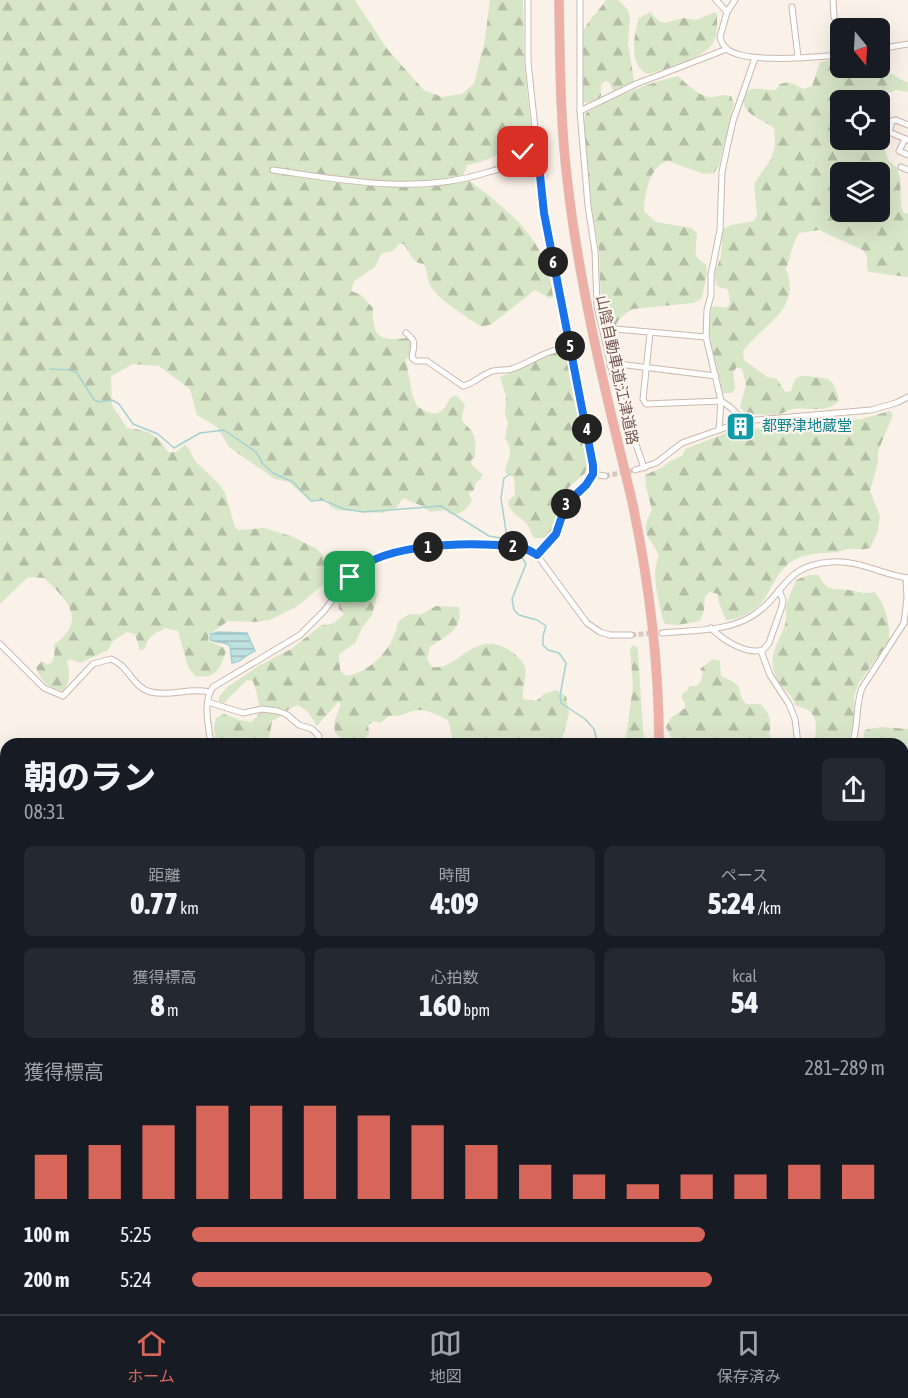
<!DOCTYPE html>
<html lang="ja">
<meta charset="utf-8">
<style>
body{margin:0;font-family:"Asap Condensed","Noto Sans JP",sans-serif;background:#242831;color:#f1f3f6;height:100vh;display:flex;flex-direction:column;font-size:22px;white-space:nowrap}
*{box-sizing:border-box;margin:0}
p{font-size:20px;color:#9ea1a6}
.icon{flex:none;width:33px;height:33px;fill:none;stroke:currentColor;stroke-width:2;stroke-linecap:round;stroke-linejoin:round}
.map{position:relative;flex:1;overflow:hidden}
.sheet{position:absolute;left:0px;top:738px;width:909px;height:576px;display:flex;flex-direction:column;background:#171b24;border-radius:18px 18px 0 0;box-shadow:0 6px 24px #0002}
.sheet>*{flex:none}
.needle{width:39px;rotate:162deg}
.buttons{position:absolute;left:830px;top:18px;display:grid;gap:12px}
.buttons a{display:grid;place-items:center;width:60px;height:60px;border-radius:9px;background:#171b24;box-shadow:0 6px 24px #0002;font-size:30px}
.pin{position:absolute;display:grid;place-items:center;width:51px;height:51px;color:#fff;margin:-26px;border-radius:12px;box-shadow:0 3px 9px #0006}
.km{position:absolute;width:30px;height:30px;margin:-15px;border-radius:50%;background:#222;color:#fff;font-size:16px;line-height:30px;text-align:center}
.round{display:grid;place-items:center;flex:none;width:63px;height:63px;border-radius:9px;background:#242831}
.summary{display:flex;align-items:center;justify-content:space-between;height:102px;padding:0 24px}
h1{font-size:33px;font-weight:800;line-height:45px}
.figures{display:grid;grid-template-columns:repeat(3,1fr);gap:9px;height:102px;padding:6px 24px}
.figures div{display:grid;align-content:center;border-radius:9px;background:#242831;text-align:center}
.figures b{font-size:30px;font-weight:800}
.figures small{font-size:16px;font-weight:400}
.figures p{font-size:16px}
.chart{height:168px;padding:12px 24px}
.chart p{display:flex;justify-content:space-between}
.chart svg{width:100%;height:108px;margin-top:6px;stroke:#d7665a;stroke-width:6}
ul{padding:0 24px;list-style:none;font-size:20px}
li{display:grid;grid-template-columns:96px 72px 1fr;align-items:center;height:45px}
li i{height:15px;border-radius:8px;background:#d7665a}
.menu{display:flex;justify-content:space-around;align-items:center;height:84px;border-top:2px solid #363941;background:#171b24;font-size:16px;color:#9ea1a6}
.menu a{display:grid;justify-items:center;gap:3px}
.menu .active{color:#d7665a}
.map>svg:first-child{display:block}
.forest{fill:url(#forest-firs);fill-rule:evenodd}
.water{fill:url(#water-rules);stroke:#a6d1d2;stroke-width:1.5}
.lines{fill:none;stroke-linecap:round;stroke-linejoin:round}
.stream{stroke:#a6d1d2;stroke-width:1.5}
.river{stroke:#bee1e2;stroke-width:10}
.minor-tunnel{stroke:#d8cac2;stroke-width:5;stroke-dasharray:5 2.5;stroke-linecap:butt}
.minor-casing{stroke:#cbb8af;stroke-width:7}
.motorway-casing{stroke:#d7d0ce;stroke-width:10}
.minor{stroke:#fff;stroke-width:5}
.motorway{stroke:#eeafa6;stroke-width:9}
.route-casing{stroke:#fff;stroke-width:12}
.route{stroke:#1a73e8;stroke-width:8}
.labels{text-anchor:middle;stroke-width:4.5;stroke-linejoin:round;paint-order:stroke}
.street-label{font-size:15px;fill:#71574f;stroke:#fdf5ee}
.culture-label{font-size:15px;fill:#0d838f;stroke:#fdf5ee;text-anchor:start}
</style>
<div class="map">
<svg width="908" height="1314" viewBox="0 0 908 1314">
<defs>
<pattern id="forest-firs" width="22" height="20" patternUnits="userSpaceOnUse" patternTransform="scale(1.5)"><rect width="22" height="20" fill="#d8e6c8"/><path d="M5 1l3.5 6h-7zM16 11l3.5 6h-7z" fill="#b4bda5"/></pattern>
<pattern id="water-rules" width="6" height="5" patternUnits="userSpaceOnUse" patternTransform="scale(1.5)"><rect width="6" height="5" fill="#bee1e2"/><path d="M0 2.5h6" fill="none" stroke="#9fb9ba"/></pattern>
</defs>
<rect width="100%" height="100%" fill="#faf1e8"/>
<g class="forest">
<path d="M 0,0 L 355,0 L 387,49 L 424,90 L 442,97 L 462,94 L 474,84 L 485,39 L 490,0 L 523,0 L 524,59 L 531,130 C 511,146 492,162 467,165 L 463,176 C 507,209 547,237 553,297 L 549,298 L 535,290 L 492,324 L 482,327 C 468,318 435,298 429,283 C 427,276 427,270 424,264 C 411,263 410,252 404,244 L 399,244 L 393,251 L 381,254 L 375,267 L 354,281 L 351,291 L 361,295 L 373,308 C 372,336 379,342 407,338 L 411,341 L 412,350 L 406,360 L 412,394 L 417,406 C 434,417 441,417 450,398 L 456,395 L 465,405 L 462,415 L 462,421 C 477,435 476,438 475,457 L 471,460 L 472,465 L 482,474 L 481,479 L 476,482 L 474,490 L 469,493 L 472,501 L 465,510 L 455,515 L 449,514 L 446,510 L 430,512 L 422,506 L 403,498 L 396,508 L 383,513 L 336,510 L 330,506 L 328,500 L 309,500 L 289,482 L 275,479 L 229,447 L 217,427 L 197,415 L 190,389 L 159,366 L 133,364 L 111,376 L 112,405 L 127,428 C 149,431 156,432 168,452 L 176,452 L 185,445 L 189,449 L 195,461 L 219,484 L 225,493 L 235,527 L 239,530 L 264,528 L 291,536 L 317,549 L 326,559 L 330,571 L 328,581 L 296,607 L 270,620 L 255,622 L 228,621 L 209,635 L 208,641 L 223,647 L 226,651 C 220,670 216,679 195,676 L 188,667 L 178,631 L 166,628 C 155,633 148,636 145,648 L 140,651 L 135,634 L 127,632 L 113,641 L 108,650 L 80,663 L 71,659 L 67,661 C 70,672 70,681 64,691 C 52,690 39,680 36,667 L 42,661 L 48,665 C 55,661 55,653 54,645 C 89,619 66,599 44,578 L 28,577 L 0,604 Z"/>
<path d="M 606,0 L 618,0 L 628,10 L 630,16 L 628,43 L 634,81 L 630,85 L 613,91 L 609,82 L 606,81 C 599,83 601,90 601,96 L 598,100 L 586,103 L 582,101 C 582,85 578,42 584,30 C 589,19 599,11 606,0 Z"/>
<path d="M 650,12 L 660,22 L 665,23 L 683,18 L 696,20 L 715,12 L 717,14 C 717,23 718,35 713,43 C 703,59 666,69 648,74 C 628,66 634,34 639,18 Z"/>
<path d="M 837,59 L 840,60 L 840,68 L 850,68 C 861,79 870,73 884,70 L 908,83 L 908,92 L 895,90 L 890,93 C 883,91 878,92 871,96 L 870,100 L 840,100 L 840,140 L 879,140 L 879,135 L 889,161 L 897,168 L 900,178 L 901,206 L 904,213 L 908,214 L 908,277 L 869,272 L 867,269 L 867,257 L 863,250 L 819,230 L 799,233 C 792,244 791,256 786,269 C 802,310 763,324 743,351 L 744,360 L 767,377 L 777,379 L 785,392 L 791,391 L 795,379 C 802,375 806,376 814,377 C 833,378 835,382 839,401 C 826,414 809,407 793,409 C 788,410 784,413 779,414 C 768,416 756,414 745,413 L 740,407 L 746,385 L 742,369 L 737,367 L 733,372 L 735,388 L 732,393 L 723,393 L 709,335 L 711,308 L 716,306 L 726,308 L 730,304 L 728,289 L 718,287 C 711,275 716,271 720,259 C 723,250 721,239 723,229 L 731,225 L 754,221 L 757,215 L 754,184 L 771,159 L 775,146 L 774,128 C 765,120 737,113 745,96 C 747,92 747,90 752,89 C 759,88 768,91 776,90 L 780,84 L 789,82 L 804,89 L 812,86 L 820,62 ZM 840,172 L 879,172 L 879,212 L 840,212 Z"/>
<path d="M 678,76 C 687,84 699,97 711,97 C 719,97 723,93 731,96 L 734,104 L 719,165 L 714,173 L 704,174 L 668,161 C 649,165 645,195 644,211 L 656,222 L 691,228 L 697,233 C 697,247 690,257 706,264 L 707,273 L 702,298 L 694,303 L 632,309 L 620,318 L 615,326 L 607,327 L 601,305 L 599,250 L 589,193 L 583,124 L 586,113 C 614,97 647,83 678,76 Z"/>
<path d="M 556,353 L 563,353 L 568,360 L 587,465 L 585,473 L 569,487 L 560,505 L 557,525 L 551,536 L 547,538 L 534,538 C 531,534 530,528 527,524 C 520,516 509,513 508,501 L 515,495 L 514,478 L 506,473 L 505,469 C 510,458 513,448 505,439 L 508,423 L 505,414 L 506,396 L 500,377 Z"/>
<path d="M 890,411 L 893,415 L 878,451 L 878,463 L 870,491 L 880,516 L 878,531 L 870,548 C 862,550 859,549 852,549 C 847,548 843,551 838,552 C 820,554 801,552 786,566 C 775,576 771,590 763,601 C 756,610 738,621 726,620 L 719,603 L 718,594 L 710,592 L 705,596 L 704,610 L 700,621 L 677,625 L 665,624 L 662,617 C 659,598 650,575 659,556 C 650,535 638,535 652,510 L 646,487 L 645,475 L 661,468 L 669,462 L 683,455 L 685,449 L 726,433 C 735,437 738,436 744,429 L 771,428 L 861,419 Z"/>
<path d="M 809,575 L 819,575 C 826,595 840,587 855,591 C 863,593 865,594 874,592 C 886,605 890,623 889,641 L 858,684 L 854,696 L 855,722 L 847,744 L 815,744 C 816,723 820,711 796,706 C 790,690 779,687 775,675 C 767,654 781,640 786,621 C 787,616 785,611 786,606 C 788,597 793,589 796,580 Z"/>
<path d="M 355,579 L 375,588 L 377,594 L 372,615 L 362,628 L 355,643 L 339,654 L 340,670 L 346,676 C 372,672 394,647 398,622 C 405,616 410,612 420,615 L 436,606 L 459,607 C 464,629 446,636 430,647 L 427,659 L 432,667 C 459,671 473,628 509,650 C 515,654 522,659 525,667 C 528,678 521,688 523,699 L 536,701 L 544,694 L 556,690 L 566,696 L 569,713 L 561,744 L 454,744 L 448,720 C 439,716 429,710 419,710 C 407,711 403,717 389,716 L 380,723 L 374,721 L 368,725 L 369,734 C 357,746 348,744 335,733 L 334,722 L 341,704 L 338,702 L 317,726 L 308,712 L 298,705 C 287,708 282,717 272,721 L 269,739 L 273,744 L 216,744 L 214,728 L 216,718 L 224,714 L 240,720 L 251,722 L 260,713 C 260,703 256,691 253,681 L 247,680 L 224,703 L 219,702 L 219,697 L 226,688 L 260,665 L 291,649 L 322,625 C 332,625 337,622 344,614 L 339,609 L 338,600 Z"/>
<path d="M 634,645 L 637,647 L 638,653 L 644,744 L 625,744 L 633,686 L 630,648 Z"/>
<path d="M 713,659 L 720,661 L 721,676 C 750,689 732,686 746,704 L 760,704 C 770,712 772,722 769,735 L 776,744 L 675,744 L 666,727 L 671,718 L 685,708 L 685,703 L 681,697 L 683,693 L 688,690 L 689,686 L 696,686 L 700,683 L 703,673 L 700,669 Z"/>
<path d="M 881,727 L 908,729 L 908,955 L 903,953 L 903,744 L 862,744 L 865,730 Z"/>
<path d="M 0,827 L 6,828 L 6,1197 L 0,1195 Z"/>
<path d="M 903,997 L 908,1015 L 908,1236 L 903,1236 Z"/>
<path d="M 194,1308 L 261,1308 L 260,1314 L 187,1314 Z"/>
<path d="M 394,1308 L 475,1308 L 466,1314 L 393,1314 Z"/>
<path d="M 524,1308 L 651,1308 L 656,1314 L 521,1314 Z"/>
</g>
<path class="water" d="M 218,632 L 247,633 L 255,651 C 246,654 241,663 232,663 L 230,646 C 224,640 216,644 210,640 L 211,634 Z"/>
<g class="lines">
<g class="stream">
<path d="M 50,369 L 70,370 L 77,373 L 94,400 L 100,402 L 112,400 L 119,404 L 133,424 L 158,434 L 174,448 L 200,433 L 224,430 L 256,452 L 263,464 L 273,473 L 293,482 L 311,501 L 323,500 L 344,509 L 364,512 L 441,506 L 489,536 L 507,539"/>
<path d="M 510,474 L 504,478 L 501,498 L 507,538 L 510,542"/>
<path d="M 517,550 L 526,564 L 512,599 L 514,610 L 519,615 L 537,620 L 546,626 L 543,636 L 543,645 L 548,650 L 559,653 L 566,663 L 560,696 L 561,703 L 585,719 L 594,729 L 596,737 L 592,744"/>
<path d="M 906,986 L 908,996"/>
</g>
<g class="river">
<path d="M 0,767 L 6,773"/>
<path d="M 0,1205 L 6,1207"/>
<path d="M 903,1240 L 908,1240"/>
<path d="M 685,1308 C 694,1314 702,1314 711,1308"/>
</g>
<g class="minor-tunnel">
<path d="M 605,476 L 635,470"/>
<path d="M 631,635 L 655,633"/>
</g>
<defs>
<g id="minor">
<path d="M 528,0 L 528,62 L 544,213 L 586,426 L 593,474"/>
<path d="M 580,0 L 580,111 L 588,206 L 595,251 L 597,306 L 614,379 L 644,468"/>
<path d="M 716,0 L 727,12"/>
<path d="M 735,0 L 727,12 L 720,37 C 721,41 723,46 727,49 C 745,64 815,57 840,55"/>
<path d="M 833,0 L 834,17"/>
<path d="M 792,7 L 798,57"/>
<path d="M 879,49 L 908,44"/>
<path d="M 580,111 L 636,84 L 727,49"/>
<path d="M 908,125 L 896,120 L 892,121 L 889,132 L 908,140"/>
<path d="M 905,139 L 899,151 L 908,155"/>
<path d="M 901,167 L 908,170"/>
<path d="M 273,170 C 344,180 416,195 485,173 C 492,171 501,169 507,166 C 519,158 524,144 536,137"/>
<path d="M 615,329 L 706,337"/>
<path d="M 406,333 C 418,342 413,346 412,358 L 416,361 L 427,361 L 463,386 C 473,384 479,377 488,373 C 495,369 504,371 512,369 C 532,362 548,348 570,348"/>
<path d="M 650,333 L 643,399 L 646,404 L 721,401 L 719,430"/>
<path d="M 610,366 L 618,364 L 716,376"/>
<path d="M 744,421 L 730,407 L 721,401 L 706,337 L 707,310 L 711,295 L 711,275 L 720,230 L 722,172 L 727,148 L 733,121 L 755,58"/>
<path d="M 635,470 L 656,463 L 682,443 L 744,421 L 871,410 L 896,403 L 908,397"/>
<path d="M 537,555 L 556,534 L 566,504 L 586,485 L 593,474 L 605,476"/>
<path d="M 711,628 C 723,640 746,655 763,650 L 769,643 L 782,606 L 783,600 L 779,590"/>
<path d="M 662,633 C 691,630 727,632 752,616 C 786,595 782,565 832,562 C 860,560 882,575 908,578"/>
<path d="M 0,644 L 44,688 L 63,696 L 93,664 L 111,659 C 129,666 133,688 151,692 C 171,697 190,687 209,692"/>
<path d="M 761,651 L 770,675 L 789,704 L 795,719 L 798,744"/>
<path d="M 208,702 L 243,713 L 262,709 L 278,711 L 286,714 L 299,725 L 312,729 L 319,736 L 316,744"/>
<path d="M 211,744 C 209,727 202,702 213,687 L 300,635 L 324,611 L 350,577 L 361,565 L 379,558 L 420,548 L 457,544 L 486,544 L 519,547 L 529,550 L 537,555 L 587,623 L 600,632 L 610,635 L 631,635"/>
<path d="M 852,744 C 859,726 855,706 862,688 L 904,623 L 907,598 L 906,578"/>
<path d="M 903,969 L 908,985"/>
<path d="M 0,1200 L 6,1201"/>
<path d="M 903,1244 L 908,1244"/>
<path d="M 159,1308 L 160,1314"/>
<path d="M 661,1308 L 668,1314"/>
<path d="M 315,1314 L 319,1308"/>
<path d="M 389,1314 L 390,1308"/>
<path d="M 711,1314 L 719,1308"/>
</g>
<g id="motorway">
<path d="M 559,0 C 560,62 560,124 568,186 C 573,231 581,275 590,320 C 602,381 618,441 632,501 C 649,581 659,663 659,744"/>
<path d="M 488,1314 L 491,1308"/>
</g>
</defs>
<use href="#minor" class="minor-casing"/>
<use href="#motorway" class="motorway-casing"/>
<use href="#minor" class="minor"/>
<use href="#motorway" class="motorway"/>
</g>
<g class="lines">
<defs>
<path id="route" d="M 350,577 C 376,544 458,543 497,545 C 504,546 513,545 520,547 C 526,548 532,552 537,555 L 556,534 L 566,504 L 586,485 L 593,474 L 593,465 L 544,213 L 536,137 L 529,141 L 523,152"/>
</defs>
<use href="#route" class="route-casing"/>
<use href="#route" class="route"/>
</g>
<defs>
<symbol id="building-square" viewBox="-11 -11 22 22"><rect x="-9" y="-9" width="18" height="18" rx="4" fill="#0f9aa8" stroke="#fdf5ee"/><path d="M-4-6H4V6H1V3H-1V6H-4ZM-2.5-4.3h1.7v1.8h-1.7ZM.8-4.3h1.7v1.8H.8ZM-2.5-1h1.7V.8h-1.7ZM.8-1h1.7V.8H.8Z" fill="#fff"/></symbol>
</defs>
<g fill-rule="evenodd">
<use href="#building-square" x="724" y="410" width="33" height="33"/>
</g>
<g class="labels">
<g class="street-label">
<text transform="translate(617 370) rotate(78)" y="5">山陰自動車道;江津道路</text>
</g>
<g class="culture-label">
<text x="762" y="431">都野津地蔵堂</text>
</g>
</g>
</svg>
<div class="buttons">
<a><svg class="needle" viewBox="-14 -14 28 28"><path d="M0-13l5 13h-10z" fill="#e53935"/><path d="M0 13l5-13h-10z" fill="#9ea1a6"/></svg></a>
<a><svg class="icon" aria-label="locate" viewBox="0 0 24 24"><circle cx="12" cy="12" r="6"/><path d="M12 2v4M12 18v4M2 12h4M18 12h4"/></svg></a>
<a><svg class="icon" aria-label="layers" viewBox="0 0 24 24"><path d="M12 4l9 5-9 5-9-5zM3 14l9 5 9-5"/></svg></a>
</div>
<div class="pin" style="left:350px;top:577px;background:#1e9e55"><svg class="icon" aria-label="arrive" viewBox="0 0 24 24"><path d="M6 21V4h12l-3 4 3 4H6"/></svg></div>
<div class="pin" style="left:523px;top:152px;background:#d93025"><svg class="icon" aria-label="check" viewBox="0 0 24 24"><path d="M5 12l5 5 9-10"/></svg></div>
<b class="km" style="left:428px;top:547px">1</b>
<b class="km" style="left:513px;top:546px">2</b>
<b class="km" style="left:566px;top:504px">3</b>
<b class="km" style="left:587px;top:429px">4</b>
<b class="km" style="left:570px;top:346px">5</b>
<b class="km" style="left:553px;top:262px">6</b>
<section class="sheet">
<div class="summary"><div><h1>朝のラン</h1><p>08:31</p></div><a class="round"><svg class="icon" aria-label="share" viewBox="0 0 24 24"><path d="M12 15V3M7 8l5-5 5 5M5 13v7h14v-7"/></svg></a></div>
<div class="figures">
<div><p>距離</p><b>0.77<small> km</small></b></div>
<div><p>時間</p><b>4:09</b></div>
<div><p>ペース</p><b>5:24<small> /km</small></b></div>
</div>
<div class="figures">
<div><p>獲得標高</p><b>8<small> m</small></b></div>
<div><p>心拍数</p><b>160<small> bpm</small></b></div>
<div><p>kcal</p><b>54</b></div>
</div>
<div class="chart"><p><span>獲得標高</span>281–289 m</p>
<svg viewBox="0 0 160 44" preserveAspectRatio="none"><path d="M5 44V26M15 44V22M25 44V14M35 44V6M45 44V6M55 44V6M65 44V10M75 44V14M85 44V22M95 44V30M105 44V34M115 44V38M125 44V34M135 44V34M145 44V30M155 44V30"/></svg>
</div>
<ul>
<li><b>100 m</b>5:25<i style="width:74%"></i></li>
<li><b>200 m</b>5:24<i style="width:75%"></i></li>
</ul>
</section>
</div>
<nav class="menu">
<a class="active"><svg class="icon" aria-label="home" viewBox="0 0 24 24"><path d="M3 11l9-7 9 7M6 9v11h12V9"/></svg>ホーム</a>
<a><svg class="icon" aria-label="map" viewBox="0 0 24 24"><path d="M3 6l6-2 6 2 6-2v14l-6 2-6-2-6 2zM9 4v14M15 6v14"/></svg>地図</a>
<a><svg class="icon" aria-label="saved" viewBox="0 0 24 24"><path d="M7 4h10v16l-5-4-5 4z"/></svg>保存済み</a>
</nav>
